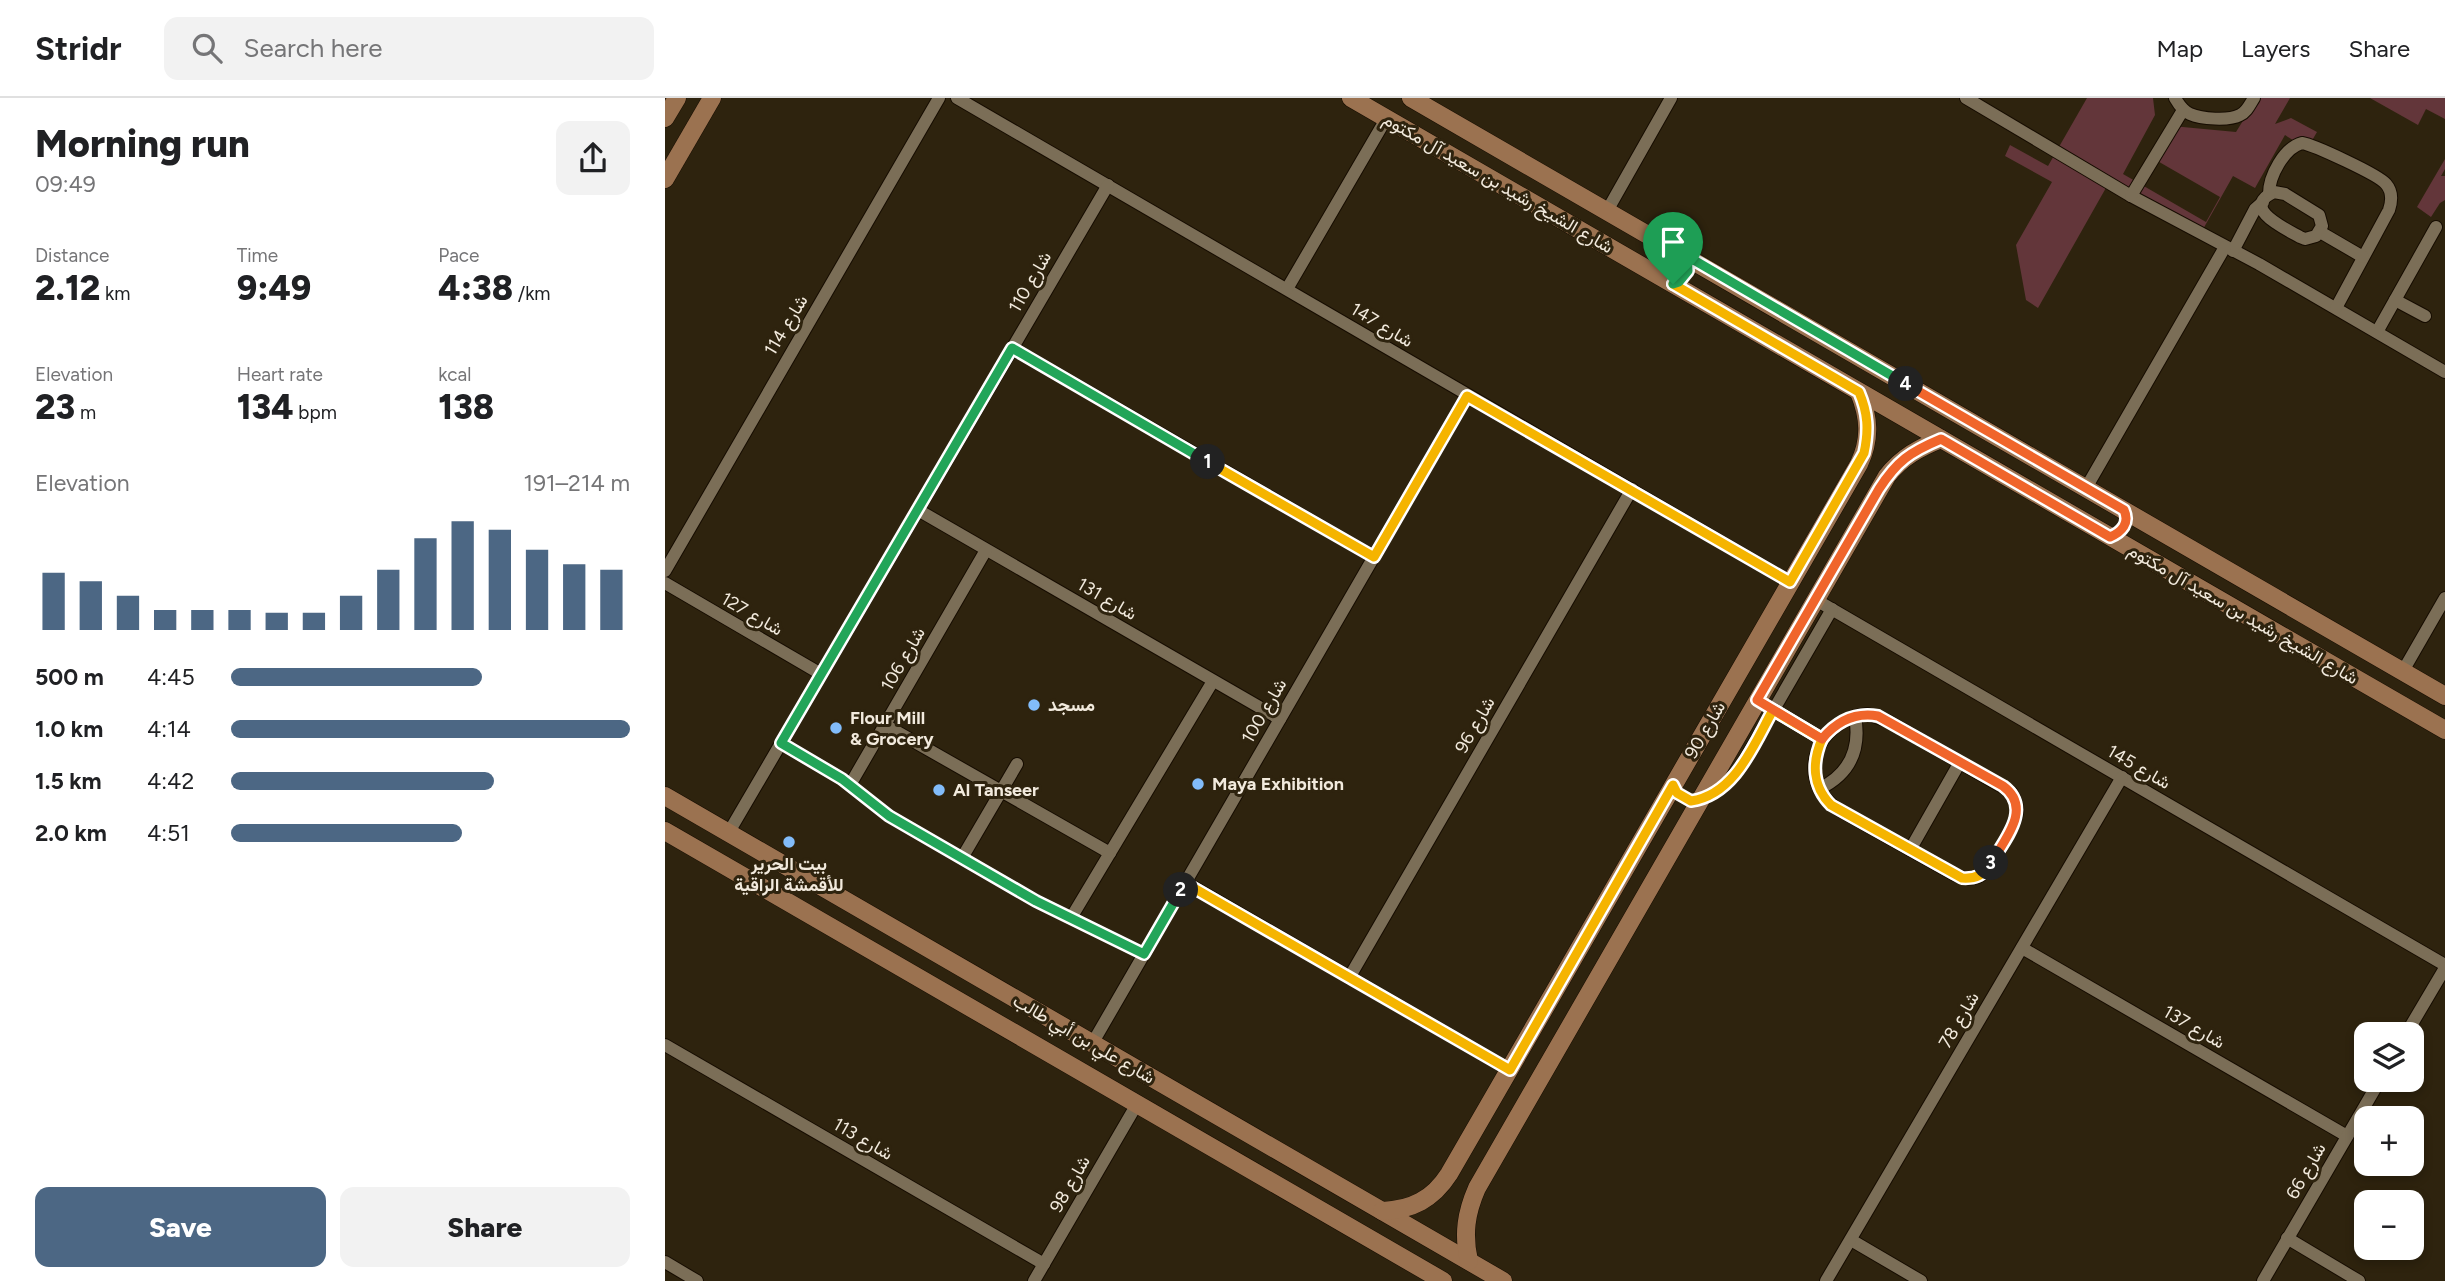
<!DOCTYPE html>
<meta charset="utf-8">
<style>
body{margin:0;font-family:Figtree,Vazirmatn,sans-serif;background:#f2f2f2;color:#202124;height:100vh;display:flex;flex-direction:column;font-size:26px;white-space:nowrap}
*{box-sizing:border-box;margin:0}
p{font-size:23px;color:#757577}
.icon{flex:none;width:38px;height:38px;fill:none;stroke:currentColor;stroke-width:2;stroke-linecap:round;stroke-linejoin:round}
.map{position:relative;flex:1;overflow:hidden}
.panel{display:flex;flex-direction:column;background:#fff;width:665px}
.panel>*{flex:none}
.controls{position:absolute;left:1689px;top:924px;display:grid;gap:14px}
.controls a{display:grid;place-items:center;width:70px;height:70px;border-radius:14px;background:#fff;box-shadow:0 4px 10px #0003;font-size:35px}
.pin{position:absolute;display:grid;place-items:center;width:60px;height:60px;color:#fff;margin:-72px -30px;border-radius:50% 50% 50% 0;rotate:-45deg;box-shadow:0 0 7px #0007}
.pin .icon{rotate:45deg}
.km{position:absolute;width:35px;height:35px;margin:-18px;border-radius:50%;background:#222;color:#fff;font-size:19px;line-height:35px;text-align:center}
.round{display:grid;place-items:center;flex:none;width:74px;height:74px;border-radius:14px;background:#f2f2f2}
.head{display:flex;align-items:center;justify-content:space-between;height:119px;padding:0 35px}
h1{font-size:38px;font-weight:800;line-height:52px}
.figures{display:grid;grid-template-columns:repeat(3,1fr);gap:10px;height:119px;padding:7px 35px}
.figures div{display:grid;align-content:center}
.figures b{font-size:35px;font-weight:800}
.figures small{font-size:19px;font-weight:400}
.figures p{font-size:19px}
.chart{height:196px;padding:14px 35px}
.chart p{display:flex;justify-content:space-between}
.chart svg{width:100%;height:126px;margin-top:7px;stroke:#4c6784;stroke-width:6}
.cta{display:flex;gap:14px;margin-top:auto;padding:14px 35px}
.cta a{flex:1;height:80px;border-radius:14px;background:#4c6784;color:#fff;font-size:28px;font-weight:800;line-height:80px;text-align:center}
.cta a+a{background:#f2f2f2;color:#202124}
ul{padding:0 35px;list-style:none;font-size:23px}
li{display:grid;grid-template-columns:112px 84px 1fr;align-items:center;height:52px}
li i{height:18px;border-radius:9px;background:#4c6784}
header{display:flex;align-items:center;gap:42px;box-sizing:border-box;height:98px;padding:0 35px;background:#fff;border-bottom:2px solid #e0e0e0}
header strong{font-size:33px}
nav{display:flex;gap:38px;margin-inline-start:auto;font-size:24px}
.search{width:490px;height:63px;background:#f2f2f2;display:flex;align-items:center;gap:18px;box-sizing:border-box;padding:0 24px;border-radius:14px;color:#757577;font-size:26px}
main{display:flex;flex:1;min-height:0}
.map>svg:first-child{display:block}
.green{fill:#63363a}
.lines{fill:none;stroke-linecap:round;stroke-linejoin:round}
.street-casing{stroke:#160c00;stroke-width:14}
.secondary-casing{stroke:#160c00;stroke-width:19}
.street{stroke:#7b6e57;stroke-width:12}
.secondary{stroke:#9b7250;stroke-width:18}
.split-1-casing{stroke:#fff;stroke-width:14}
.split-2-casing{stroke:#fff;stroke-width:14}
.split-3-casing{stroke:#fff;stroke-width:14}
.split-4-casing{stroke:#fff;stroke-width:14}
.split-5-casing{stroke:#fff;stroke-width:14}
.split-1{stroke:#f5b400;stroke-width:9}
.split-2{stroke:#22a559;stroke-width:9}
.split-3{stroke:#f5b400;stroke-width:9}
.split-4{stroke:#f0652b;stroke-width:9}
.split-5{stroke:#22a559;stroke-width:9}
.poi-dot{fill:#82bcfa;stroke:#2e230e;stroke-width:2.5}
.labels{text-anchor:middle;stroke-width:6;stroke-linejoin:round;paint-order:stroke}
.street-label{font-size:18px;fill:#f2eadd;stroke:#2e230e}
.poi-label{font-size:18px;font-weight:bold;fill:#f2eadd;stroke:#2e230e;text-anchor:start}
</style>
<header>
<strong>Stridr</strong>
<div class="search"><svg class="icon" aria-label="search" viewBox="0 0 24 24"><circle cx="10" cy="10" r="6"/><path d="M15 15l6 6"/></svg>Search here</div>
<nav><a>Map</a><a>Layers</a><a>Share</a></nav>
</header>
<main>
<section class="panel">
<div class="head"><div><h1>Morning run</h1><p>09:49</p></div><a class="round"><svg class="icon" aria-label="share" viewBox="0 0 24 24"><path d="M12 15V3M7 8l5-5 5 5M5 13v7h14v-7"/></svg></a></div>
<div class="figures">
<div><p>Distance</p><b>2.12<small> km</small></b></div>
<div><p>Time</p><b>9:49</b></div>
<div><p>Pace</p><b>4:38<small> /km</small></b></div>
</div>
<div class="figures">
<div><p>Elevation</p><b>23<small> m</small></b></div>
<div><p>Heart rate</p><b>134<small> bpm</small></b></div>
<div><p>kcal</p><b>138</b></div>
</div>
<div class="chart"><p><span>Elevation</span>191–214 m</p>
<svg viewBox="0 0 160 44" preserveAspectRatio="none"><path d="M5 44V24M15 44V27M25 44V32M35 44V37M45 44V37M55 44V37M65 44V38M75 44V38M85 44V32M95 44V23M105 44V12M115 44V6M125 44V9M135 44V16M145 44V21M155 44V23"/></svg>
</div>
<ul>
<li><b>500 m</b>4:45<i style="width:63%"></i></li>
<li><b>1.0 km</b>4:14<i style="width:100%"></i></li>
<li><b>1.5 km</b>4:42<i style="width:66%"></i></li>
<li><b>2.0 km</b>4:51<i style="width:58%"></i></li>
</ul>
<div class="cta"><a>Save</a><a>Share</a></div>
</section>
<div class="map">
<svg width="1780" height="1183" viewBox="0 0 1780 1183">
<rect width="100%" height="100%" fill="#2e230e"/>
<g class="green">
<path d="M 1422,0 L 1488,0 L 1490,17 L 1458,76 L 1541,124 L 1555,99 L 1489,61 L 1507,28 L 1571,34 L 1592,0 L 1625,0 L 1610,26 L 1626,20 L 1652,34 L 1642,51 L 1620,37 L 1590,90 L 1568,78 L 1537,133 L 1446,81 L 1373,210 L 1361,202 L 1351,147 L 1387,84 L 1340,58 L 1345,47 L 1383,68 Z"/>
<path d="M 1705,0 L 1780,0 L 1780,21 L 1761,11 L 1753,27 Z"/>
<path d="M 1780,61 L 1780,71 L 1776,78 L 1780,78 L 1780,102 L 1775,105 L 1766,119 L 1752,109 Z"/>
</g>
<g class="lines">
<defs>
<g id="street">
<path d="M 292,0 L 1125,484"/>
<path d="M 1301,0 L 1466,98 L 1594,166 L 1780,274"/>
<path d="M 1510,0 C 1514,7 1518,13 1525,16 C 1536,21 1564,23 1575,17 C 1582,14 1585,6 1589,0"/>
<path d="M 1609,94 L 1620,96 L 1654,117 L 1657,128 L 1651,138 L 1640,141 L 1635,139 C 1621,131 1574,110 1609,94 Z"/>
<path d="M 1604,96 C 1604,78 1619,50 1637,45 C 1649,47 1714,77 1721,86 C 1728,94 1727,103 1724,112 L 1671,210"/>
<path d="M 1466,98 L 1518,12"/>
<path d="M 942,113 L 1006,0"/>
<path d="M 1655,134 L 1698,159"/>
<path d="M 1568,153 L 1590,111 L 1598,104"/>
<path d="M 622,191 L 721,21"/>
<path d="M 1730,202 L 1760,218"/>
<path d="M 1712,234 L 1771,129"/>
<path d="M 347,250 L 709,459"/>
<path d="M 1421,390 L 1560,149"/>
<path d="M 253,412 L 615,621"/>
<path d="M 0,473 L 274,0"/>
<path d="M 0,485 L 156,576"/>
<path d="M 1151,502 L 1780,867"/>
<path d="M 1738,573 L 1780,500"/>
<path d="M 1102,608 L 1157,641"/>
<path d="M 1202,616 L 1223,623 L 1346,694 C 1350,701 1353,707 1352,715 C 1350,727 1325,772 1315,778 C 1306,783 1297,780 1288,776 L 1174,712 C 1128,682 1151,622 1202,616 Z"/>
<path d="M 220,627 L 445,755"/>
<path d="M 116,645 L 177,681 L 224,718 L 371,803 L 479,856"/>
<path d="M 185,687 L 321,452"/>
<path d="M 1154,691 C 1185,676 1196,651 1190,618"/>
<path d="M 1035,702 L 1057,689 L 1075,670 L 1167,511"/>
<path d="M 64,734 L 443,87"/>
<path d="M 1245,752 L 1295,664"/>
<path d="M 297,760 L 352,666"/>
<path d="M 520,784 L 845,972"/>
<path d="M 406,820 L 548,583"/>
<path d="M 1357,850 L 1682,1038"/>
<path d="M 684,880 L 967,391"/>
<path d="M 1741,936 L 1780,870"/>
<path d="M 427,946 L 802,298"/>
<path d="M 0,947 L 379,1166"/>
<path d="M 1622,1140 L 1694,1183"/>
<path d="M 1186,1142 L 1256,1183"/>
<path d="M 0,1164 L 32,1183"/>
<path d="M 369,1183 L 472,1006"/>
<path d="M 1161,1183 L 1457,679"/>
<path d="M 1598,1183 L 1715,982"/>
</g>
<g id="secondary">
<path d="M 686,0 L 1780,632"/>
<path d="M 746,0 L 1780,598"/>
<path d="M 0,20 L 12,0"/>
<path d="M 0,81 L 47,0"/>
<path d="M 0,698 L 838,1183"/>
<path d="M 0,733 L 778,1183"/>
<path d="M 717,1113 C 747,1112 768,1101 784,1076 L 1194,366 C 1206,341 1204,319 1194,294"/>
<path d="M 804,1163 C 798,1136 801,1115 812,1090 L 1222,378 C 1237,359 1254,350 1276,341"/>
</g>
</defs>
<use href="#street" class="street-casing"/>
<use href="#secondary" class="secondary-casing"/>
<use href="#street" class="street"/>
<use href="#secondary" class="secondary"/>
</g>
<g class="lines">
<defs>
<path id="split-1" d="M 543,364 L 709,459 L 802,298 L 1125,484 L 1199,355 C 1204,332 1203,315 1194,294 L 1008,186"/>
<path id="split-2" d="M 516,792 L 479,856 L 371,803 L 224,718 L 177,681 L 116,645 L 347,250 L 543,364"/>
<path id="split-3" d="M 516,792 L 520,785 L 845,972 L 1008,687 L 1012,695 L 1026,703 C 1070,697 1089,646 1108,612 L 1157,641 C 1147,664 1147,688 1166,707 L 1297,780 C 1311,781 1319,777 1326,765"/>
<path id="split-4" d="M 1241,286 L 1459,412 C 1465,425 1457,434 1445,439 L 1276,341 C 1245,354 1232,363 1214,391 L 1092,602 L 1157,641 C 1172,623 1190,614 1213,618 L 1338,688 C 1368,710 1340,741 1326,765"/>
<path id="split-5" d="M 1008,186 L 1014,184 L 1023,173 L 1022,158 L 1241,286"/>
</defs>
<use href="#split-1" class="split-1-casing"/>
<use href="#split-2" class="split-2-casing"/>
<use href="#split-3" class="split-3-casing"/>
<use href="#split-4" class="split-4-casing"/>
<use href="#split-5" class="split-5-casing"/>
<use href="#split-1" class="split-1"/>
<use href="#split-2" class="split-2"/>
<use href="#split-3" class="split-3"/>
<use href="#split-4" class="split-4"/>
<use href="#split-5" class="split-5"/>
</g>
<g class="poi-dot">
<circle cx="369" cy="607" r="7"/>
<circle cx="171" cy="630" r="7"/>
<circle cx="533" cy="686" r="7"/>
<circle cx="274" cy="692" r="7"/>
<circle cx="124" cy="744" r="7"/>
</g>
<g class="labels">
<g class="street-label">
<text transform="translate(833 85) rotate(30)" y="6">شارع الشيخ رشيد بن سعيد آل مكتوم</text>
<text transform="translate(365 184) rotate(-60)" y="6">شارع 110</text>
<text transform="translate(121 227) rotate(-59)" y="6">شارع 114</text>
<text transform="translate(717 227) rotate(31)" y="6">شارع 147</text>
<text transform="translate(442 501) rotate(30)" y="6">شارع 131</text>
<text transform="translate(87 516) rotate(30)" y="6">شارع 127</text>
<text transform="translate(1578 516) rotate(30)" y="6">شارع الشيخ رشيد بن سعيد آل مكتوم</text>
<text transform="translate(238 561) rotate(-60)" y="6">شارع 106</text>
<text transform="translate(599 613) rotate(-60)" y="6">شارع 100</text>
<text transform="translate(810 627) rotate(-60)" y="6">شارع 96</text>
<text transform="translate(1040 632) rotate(-60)" y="6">شارع 90</text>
<text transform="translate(1474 669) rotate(30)" y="6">شارع 145</text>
<text transform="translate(1294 922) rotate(-60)" y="6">شارع 78</text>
<text transform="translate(1529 929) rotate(30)" y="6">شارع 137</text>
<text transform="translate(419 941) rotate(30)" y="6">شارع علي بن أبي طالب</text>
<text transform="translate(198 1041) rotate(30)" y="6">شارع 113</text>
<text transform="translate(1641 1073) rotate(-60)" y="6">شارع 66</text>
<text transform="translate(405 1086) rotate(-60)" y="6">شارع 98</text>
</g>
<g class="poi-label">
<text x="383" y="613">مسجد</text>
<text x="185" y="626">Flour Mill<tspan x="185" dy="21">&amp; Grocery</tspan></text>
<text x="547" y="692">Maya Exhibition</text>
<text x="288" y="698">Al Tanseer</text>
<text x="124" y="772" text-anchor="middle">بيت الحرير<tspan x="124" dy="21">للأقمشة الراقية</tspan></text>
</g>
</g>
</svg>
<div class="controls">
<a><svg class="icon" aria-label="layers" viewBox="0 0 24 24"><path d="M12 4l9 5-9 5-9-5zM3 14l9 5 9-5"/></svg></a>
<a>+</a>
<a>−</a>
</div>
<div class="pin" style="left:1008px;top:186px;background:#1e9e55"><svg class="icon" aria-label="arrive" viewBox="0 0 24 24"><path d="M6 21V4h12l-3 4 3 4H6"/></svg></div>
<b class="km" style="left:543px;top:364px">1</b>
<b class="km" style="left:516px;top:792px">2</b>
<b class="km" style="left:1326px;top:765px">3</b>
<b class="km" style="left:1241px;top:286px">4</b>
</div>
</main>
